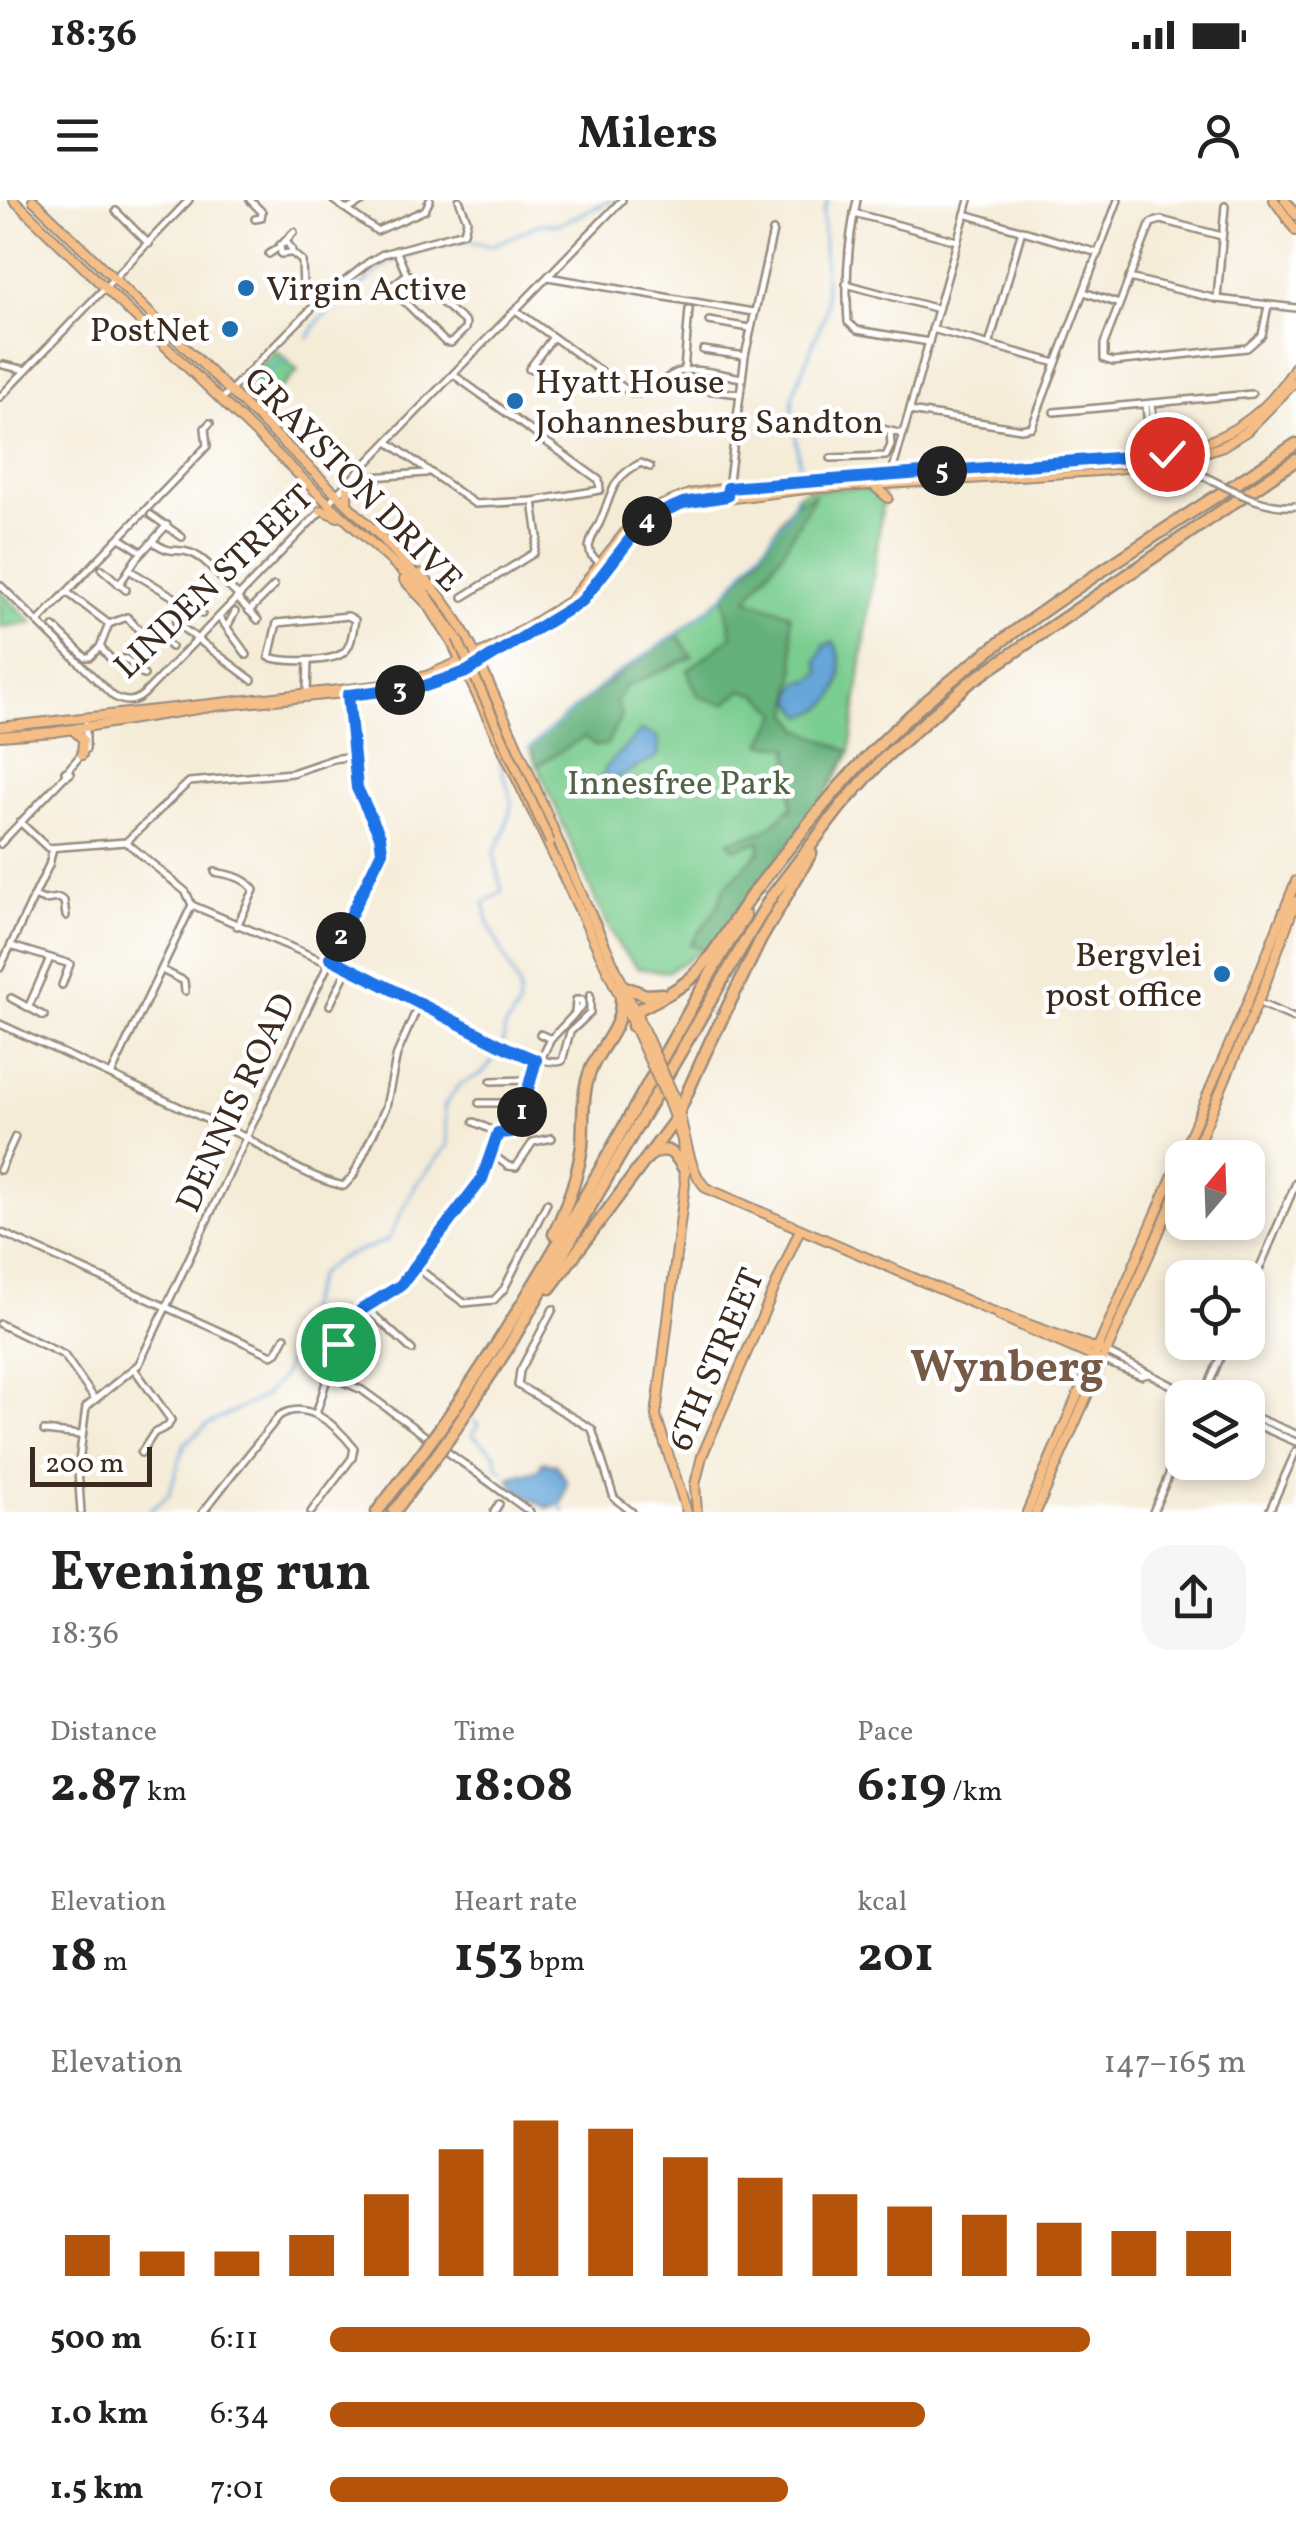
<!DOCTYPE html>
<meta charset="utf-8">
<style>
body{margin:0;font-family:Vollkorn,serif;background:#f6f6f6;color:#222;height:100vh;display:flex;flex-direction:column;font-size:38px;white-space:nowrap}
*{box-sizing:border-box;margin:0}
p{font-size:32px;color:#767676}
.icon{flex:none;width:55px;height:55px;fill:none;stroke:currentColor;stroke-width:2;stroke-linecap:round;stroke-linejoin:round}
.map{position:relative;height:1312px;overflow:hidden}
.panel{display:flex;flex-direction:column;background:#fff;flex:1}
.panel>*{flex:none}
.needle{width:65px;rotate:19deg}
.buttons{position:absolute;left:1165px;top:940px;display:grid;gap:20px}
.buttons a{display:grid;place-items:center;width:100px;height:100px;border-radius:20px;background:#fff;box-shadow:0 5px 15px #0003;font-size:50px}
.scale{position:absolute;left:30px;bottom:25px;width:122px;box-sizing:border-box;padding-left:10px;border:5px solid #3b2a1e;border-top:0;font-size:28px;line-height:35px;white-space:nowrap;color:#3b2a1e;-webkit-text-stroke:8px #fff;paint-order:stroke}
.pin{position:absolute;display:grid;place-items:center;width:85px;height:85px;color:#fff;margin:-42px;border:5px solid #fff;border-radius:50%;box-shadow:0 2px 10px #0007}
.km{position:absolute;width:50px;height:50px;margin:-25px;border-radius:50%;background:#222;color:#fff;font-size:28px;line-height:50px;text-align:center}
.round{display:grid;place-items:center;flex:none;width:105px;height:105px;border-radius:30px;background:#f6f6f6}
.summary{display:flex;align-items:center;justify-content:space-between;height:170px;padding:0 50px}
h1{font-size:55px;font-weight:700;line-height:75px}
.figures{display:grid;grid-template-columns:repeat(3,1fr);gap:15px;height:170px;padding:10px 50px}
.figures div{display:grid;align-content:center}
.figures b{font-size:50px;font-weight:700}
.figures small{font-size:28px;font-weight:400}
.figures p{font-size:28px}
.chart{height:280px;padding:20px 50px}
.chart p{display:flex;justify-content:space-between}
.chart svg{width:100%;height:180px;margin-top:10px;stroke:#b45309;stroke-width:6}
ul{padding:0 50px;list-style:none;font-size:32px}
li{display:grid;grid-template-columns:160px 120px 1fr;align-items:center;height:75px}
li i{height:25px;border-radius:12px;background:#b45309}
.status{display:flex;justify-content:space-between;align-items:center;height:70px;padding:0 50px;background:#fff;direction:ltr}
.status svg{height:28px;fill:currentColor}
header{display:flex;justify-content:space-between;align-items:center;height:130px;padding:0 50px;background:#fff;font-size:45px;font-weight:700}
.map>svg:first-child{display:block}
.green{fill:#7acd90;stroke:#5a7c57;stroke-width:2.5}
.forest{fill:#63b07a;stroke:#4f6d4c;stroke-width:2.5}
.water{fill:#66a6d9;stroke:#50687c;stroke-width:2.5}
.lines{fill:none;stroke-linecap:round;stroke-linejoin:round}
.stream{stroke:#66a6d9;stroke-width:2.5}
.minor-casing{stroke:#988b7b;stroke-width:10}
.major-casing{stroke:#988b7b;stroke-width:12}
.highway-casing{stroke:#988b7b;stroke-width:15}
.minor{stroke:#fff;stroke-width:5}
.major{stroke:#f6be87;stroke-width:8}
.highway{stroke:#f6be87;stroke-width:10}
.minor-bridge-casing{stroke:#988b7b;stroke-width:10;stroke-linecap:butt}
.major-bridge-casing{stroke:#988b7b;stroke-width:12;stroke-linecap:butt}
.highway-bridge-casing{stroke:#988b7b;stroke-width:15;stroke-linecap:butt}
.minor-bridge{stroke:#fff;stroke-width:5}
.major-bridge{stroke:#f6be87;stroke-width:8}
.highway-bridge{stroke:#f6be87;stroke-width:10}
.route-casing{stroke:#fff;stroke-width:20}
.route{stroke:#1a73e8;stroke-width:12}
.poi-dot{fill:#1f6fb2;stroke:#fff;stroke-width:4}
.labels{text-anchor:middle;stroke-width:9;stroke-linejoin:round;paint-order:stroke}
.poi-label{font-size:35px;fill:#3b2a1e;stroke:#fff;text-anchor:start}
.street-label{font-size:35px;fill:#3b2a1e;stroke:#fff}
.park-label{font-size:35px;fill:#516346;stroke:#fff}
.district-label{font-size:45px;font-weight:bold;fill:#755b47;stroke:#fff}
</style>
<div class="status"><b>18:36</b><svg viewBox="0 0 49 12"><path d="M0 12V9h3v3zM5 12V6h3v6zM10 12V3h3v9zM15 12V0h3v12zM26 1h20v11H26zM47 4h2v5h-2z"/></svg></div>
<header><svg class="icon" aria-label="menu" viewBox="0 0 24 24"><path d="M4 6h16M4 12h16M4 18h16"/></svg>Milers<svg class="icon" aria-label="person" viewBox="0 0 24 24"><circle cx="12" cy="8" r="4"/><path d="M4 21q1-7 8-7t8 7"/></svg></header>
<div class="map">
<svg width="1296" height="1312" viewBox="0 0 1296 1312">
<rect width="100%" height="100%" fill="#fff"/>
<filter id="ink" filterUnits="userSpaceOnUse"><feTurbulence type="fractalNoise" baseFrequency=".01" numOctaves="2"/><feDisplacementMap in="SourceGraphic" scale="20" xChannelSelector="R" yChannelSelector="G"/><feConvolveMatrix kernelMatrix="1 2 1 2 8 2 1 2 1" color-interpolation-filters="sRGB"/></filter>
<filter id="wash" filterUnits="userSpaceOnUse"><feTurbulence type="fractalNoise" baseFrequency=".0048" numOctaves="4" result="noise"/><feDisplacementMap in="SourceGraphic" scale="40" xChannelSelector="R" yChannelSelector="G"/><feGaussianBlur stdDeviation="2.25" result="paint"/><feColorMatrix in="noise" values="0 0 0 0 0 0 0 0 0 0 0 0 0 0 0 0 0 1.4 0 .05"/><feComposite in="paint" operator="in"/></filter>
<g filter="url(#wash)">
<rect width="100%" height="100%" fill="#f5ecd8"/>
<g class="green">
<path d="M 276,150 L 298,171 L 258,211 L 241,194 L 240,186 Z"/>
<path d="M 861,288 L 883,294 L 883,300 L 850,552 L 823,599 L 717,742 L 667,772 L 638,768 L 620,748 L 598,706 L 530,548 L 609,479 L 677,434 L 724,396 L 757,358 L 799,294 L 807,290 Z"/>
<path d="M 0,391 L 33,423 L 0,427 Z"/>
</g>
<g class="forest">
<path d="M 815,295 L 782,353 L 747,399 L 790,414 L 795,467 L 790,513 L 800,529 L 850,552 L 823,599 L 717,742 L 705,749 L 690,745 L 718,706 L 724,688 L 760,651 L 760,641 L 734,649 L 729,641 L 765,631 L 790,608 L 792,610 L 789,547 L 762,544 L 779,513 L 759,495 L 742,490 L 725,504 L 699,497 L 687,471 L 732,436 L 724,396 L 757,358 L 793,303 Z"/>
<path d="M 677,434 L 692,457 L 625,487 L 616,502 L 622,515 L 606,545 L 596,546 L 584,537 L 537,566 L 530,548 C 575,504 625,470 677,434 Z"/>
</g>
<g class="water">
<path d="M 834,442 C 849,473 839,508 804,516 L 793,502 L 794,490 L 800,482 L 812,480 L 820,472 L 817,461 L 825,445 Z"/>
<path d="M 641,531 L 655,535 L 659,541 L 658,556 L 603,585 L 602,578 L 607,566 Z"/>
<path d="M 542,1262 L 555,1264 L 567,1281 L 562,1303 L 547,1308 L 516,1290 L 509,1278 L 539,1269 Z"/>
</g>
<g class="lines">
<g class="stream">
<path d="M 308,138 L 319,120 L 391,61 L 451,42 L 467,40 L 491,46 L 540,24 L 559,24 L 612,0"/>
<path d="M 244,195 L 261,183 L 267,172 L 288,158"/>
<path d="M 798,282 L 800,267 L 792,212 L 793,194 L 826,111 L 823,13 L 828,0"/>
<path d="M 529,548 L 609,479 L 677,434 L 724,396 L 788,315 L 796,295"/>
<path d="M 473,1220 L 479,1225 L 472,1234 L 496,1255 L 497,1266 L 504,1270"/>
<path d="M 559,1304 L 565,1312"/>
<path d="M 148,1312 L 169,1294 L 185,1243 L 207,1225 L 264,1196 L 282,1177 L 318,1075 L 338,1059 L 388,1040 L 415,986 L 448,945 L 444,906 L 459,885 L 483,873 L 502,848 L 505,828 L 518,808 L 520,789 L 489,724 L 484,703 L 502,691 L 494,654 L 505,631 L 512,602 L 499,559"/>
</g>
</g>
</g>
<g filter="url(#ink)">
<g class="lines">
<defs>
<g id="minor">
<path d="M 250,0 L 262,12 L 261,18 L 255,19"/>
<path d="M 333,0 L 377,31 L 425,10 L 430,0"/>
<path d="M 857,0 C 848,41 845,80 848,122 L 857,130 L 929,142"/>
<path d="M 349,9 L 365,0"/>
<path d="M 116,11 L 149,44"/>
<path d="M 854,13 L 957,41"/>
<path d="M 965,14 L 1098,53"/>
<path d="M 1222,36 L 1161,20 L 1151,23 L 1104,144 L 1104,159 L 1113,162 L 1247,148 L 1262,135 L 1268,106"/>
<path d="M 284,42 L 294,32"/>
<path d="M 280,45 L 281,54 L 290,53"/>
<path d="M 280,45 L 287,42 L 292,50"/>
<path d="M 396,50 L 406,73"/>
<path d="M 291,52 L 302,61 L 303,89 L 315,104"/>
<path d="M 269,54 L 279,47"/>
<path d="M 406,75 L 393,85 L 394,91 L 445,142 L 451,143 L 465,129 L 466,123 L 409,75"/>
<path d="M 548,77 L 753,112"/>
<path d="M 1129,78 L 1217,99 L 1296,108"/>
<path d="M 846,84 L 938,109"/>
<path d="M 1084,92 L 1119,104"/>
<path d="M 1217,99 L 1225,6"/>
<path d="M 517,111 L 631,193 C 655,197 661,175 683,171 C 701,168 724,175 742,178"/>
<path d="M 709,121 L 750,128"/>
<path d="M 932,129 L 1056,163"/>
<path d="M 989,145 L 1022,30"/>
<path d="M 703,150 L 745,156"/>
<path d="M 3,165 L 26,170"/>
<path d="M 529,169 L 553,137"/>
<path d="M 684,171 L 689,109"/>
<path d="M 688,188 L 740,194"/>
<path d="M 0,197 L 189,0"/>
<path d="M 221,200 L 315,105 L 369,62 L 383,54 L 464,32 L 467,20 L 459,0"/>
<path d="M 1152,203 L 1156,257"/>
<path d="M 1146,204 L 1150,255"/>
<path d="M 910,211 L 1021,229 L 1032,227 L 1118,0"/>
<path d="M 1054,212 L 1252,194"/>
<path d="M 850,221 L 903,234"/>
<path d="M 388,242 L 475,304 L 533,301 L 600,290 L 599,280 L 454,175"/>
<path d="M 831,258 L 886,256 L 891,245 L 890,231"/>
<path d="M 891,276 L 969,0"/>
<path d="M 357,278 L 426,273"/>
<path d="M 728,288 L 745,156 L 773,31"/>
<path d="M 328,303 L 622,0"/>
<path d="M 151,315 L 182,337"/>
<path d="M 120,338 L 142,352"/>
<path d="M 153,342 C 174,356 174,347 191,353 C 210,360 222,383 239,396"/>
<path d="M 102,369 L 126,390"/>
<path d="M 129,370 L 202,414"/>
<path d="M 608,370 L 591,355 L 589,347 C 591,338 594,332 599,324 C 612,297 609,278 641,263 L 650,267"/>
<path d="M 0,385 L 113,496 C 125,503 134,503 144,494 L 321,311"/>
<path d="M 119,385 L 136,359 L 167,325"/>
<path d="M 68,393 L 109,424"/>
<path d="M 463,397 L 534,353 L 538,337 L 533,301"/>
<path d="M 237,398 L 258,420"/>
<path d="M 183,404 L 176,423 L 252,480"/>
<path d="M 249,411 L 274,386"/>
<path d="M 348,416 L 355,420 C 353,429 352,446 344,452 C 332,463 283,462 269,457 L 277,423 Z"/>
<path d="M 219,417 L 247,455"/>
<path d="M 38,422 L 207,246 L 205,228 L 210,223"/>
<path d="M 54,427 L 85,457 L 90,457 L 100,447"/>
<path d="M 227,427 L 235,412"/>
<path d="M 163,440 L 177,425"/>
<path d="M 144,475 L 126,459 L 111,459 L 100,447 L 109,424 L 127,417 L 138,429 L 154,431 L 171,447"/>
<path d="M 307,492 L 308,461"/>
<path d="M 68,570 L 65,572 L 67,576 L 71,573 L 68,570 L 86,549 L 86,524"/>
<path d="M 20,622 L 48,648 L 126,642 L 189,582 L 292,573 L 333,559 L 353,556"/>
<path d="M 126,642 L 186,692 L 192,705 L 328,763"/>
<path d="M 0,644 L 66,575"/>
<path d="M 215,672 C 230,675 245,677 254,690 L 237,726"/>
<path d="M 34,696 L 44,700 L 59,698 L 64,701 L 66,716"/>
<path d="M 11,746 L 70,764 L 62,785"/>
<path d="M 331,758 C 366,777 535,873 562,861 L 570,832 L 590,813 L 590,795"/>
<path d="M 0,768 L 49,665 L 53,648"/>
<path d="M 162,770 L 184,781 L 185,791"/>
<path d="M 11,798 L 44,816"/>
<path d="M 1257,802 L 1296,819"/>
<path d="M 330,805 L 348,768"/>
<path d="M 29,806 L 50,758"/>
<path d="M 0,824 L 249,939 C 277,958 311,979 344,986 L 353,976 L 386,907 L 397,854 L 416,811"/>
<path d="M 540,834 L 551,839"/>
<path d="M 540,861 L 551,839 L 582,806 L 582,800 L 576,800 L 575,813"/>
<path d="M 111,875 L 192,705"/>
<path d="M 491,881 L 530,880"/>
<path d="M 479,903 L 524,903"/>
<path d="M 474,922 L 496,932 L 512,932 L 521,915 L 536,860"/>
<path d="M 492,954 L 508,966 L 516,967 L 533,942 L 552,938"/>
<path d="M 0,970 L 15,937"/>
<path d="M 0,1032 L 272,1155 L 277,1152 L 285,1137"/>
<path d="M 416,1067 L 464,1103 L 494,1100 L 504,1089 L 547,1003"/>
<path d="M 1248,1095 L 1296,983"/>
<path d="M 365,1107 L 412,1150"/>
<path d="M 553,1109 L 520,1171 L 518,1185 L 592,1229 L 614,1298 L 632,1312"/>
<path d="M 0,1124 L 64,1155 L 94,1198"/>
<path d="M 1106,1152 L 1197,1198"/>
<path d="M 1104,1161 L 1141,1176 L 1148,1174"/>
<path d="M 135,1170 L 171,1220 L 168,1226 L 154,1233 L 141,1253"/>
<path d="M 329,1176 L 362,1190 L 530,1312"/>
<path d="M 1203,1198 L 1227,1142"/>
<path d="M 316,1213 C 329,1179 333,1140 359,1112 C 372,1099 391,1096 404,1081 L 482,979 L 498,933"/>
<path d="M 1248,1214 L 1296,1234"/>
<path d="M 1248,1221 L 1296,1242"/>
<path d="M 44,1231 L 81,1235"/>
<path d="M 81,1312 L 78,1270 L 86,1207 L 139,1164 L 380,655 L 380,636 L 357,588 L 348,495"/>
<path d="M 203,1312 L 279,1216 C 307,1198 337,1226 354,1248 L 352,1258 L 311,1312"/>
<path d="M 494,1312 L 499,1304"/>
<path d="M 1153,1312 L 1182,1244"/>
<path d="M 1269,1312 L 1296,1251"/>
</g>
<g id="major">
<path d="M 14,0 L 328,303 L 424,391 L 457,438"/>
<path d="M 33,0 L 384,340 L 426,387"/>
<path d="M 1274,0 L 1296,31"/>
<path d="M 1285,0 L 1296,15"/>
<path d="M 873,285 L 888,298"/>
<path d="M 347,303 L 348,284"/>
<path d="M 321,310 L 338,317"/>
<path d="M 420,374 C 457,409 475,453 496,499 C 521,553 544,607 567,662"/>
<path d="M 404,380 L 429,406 L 452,443 L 588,728"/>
<path d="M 0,527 L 384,485 L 426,476 L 494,447 L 570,401 L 626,331 L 650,310 L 689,294 L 728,288 L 1151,257 C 1213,247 1264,222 1296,165"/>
<path d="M 73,530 L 83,539 L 82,555"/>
<path d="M 0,536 L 54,532 L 216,506 L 433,484 L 480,464 L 576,406 L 593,390 L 645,322 L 677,305 L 806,289 L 1099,271 L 1178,261 L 1223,246 L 1247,231 L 1296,181"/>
<path d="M 566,660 L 647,837"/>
<path d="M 586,724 L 640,840"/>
<path d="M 674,896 C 685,923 686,968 706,988 L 986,1109 L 1105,1152"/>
<path d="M 668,901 L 682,940 L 685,984 L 656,1216 L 687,1312"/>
<path d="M 1192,958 L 1263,790 L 1296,701"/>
<path d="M 999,1116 L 1096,1158"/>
<path d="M 697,1312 L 695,1285 L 702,1256 L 800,1029"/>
<path d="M 1027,1312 L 1246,806 L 1296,681"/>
<path d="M 1036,1312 L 1182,980"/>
</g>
<g id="highway">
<path d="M 625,787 L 646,795 L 662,794"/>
<path d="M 633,826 L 639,809 C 657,800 676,791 691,778 C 717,754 732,720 754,692 C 793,643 832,591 877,547 C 996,429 1157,337 1296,244"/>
<path d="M 709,845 L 761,739 L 811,653"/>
<path d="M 649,956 C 668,943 676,954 685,971"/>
<path d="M 554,1034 C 567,1006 578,977 582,946 C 584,920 581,893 591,869 C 602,843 622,829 621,799"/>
<path d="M 550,1088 L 675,920 L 711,840"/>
<path d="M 441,1227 C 556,1066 642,884 745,716"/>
<path d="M 452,1234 L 509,1146 L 771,697 L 841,606 L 886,556 L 969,483 L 1296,260"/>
<path d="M 377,1312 L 419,1257"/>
<path d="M 394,1312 L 431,1263"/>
</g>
</defs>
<use href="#minor" class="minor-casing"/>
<use href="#major" class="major-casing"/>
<use href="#highway" class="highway-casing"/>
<use href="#minor" class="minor"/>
<use href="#major" class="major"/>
<use href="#highway" class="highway"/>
<defs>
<path id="minor-bridge" d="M 984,272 L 1162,262 C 1210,269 1246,310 1296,306"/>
<g id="major-bridge">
<path d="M 457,438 L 550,642"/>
<path d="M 647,837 L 674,896"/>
<path d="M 640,840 L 668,901"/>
</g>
<g id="highway-bridge">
<path d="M 419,1257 L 441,1227"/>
<path d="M 431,1263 L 452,1234"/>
</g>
</defs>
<use href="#minor-bridge" class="minor-bridge-casing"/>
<use href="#major-bridge" class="major-bridge-casing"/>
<use href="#highway-bridge" class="highway-bridge-casing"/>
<use href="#minor-bridge" class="minor-bridge"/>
<use href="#major-bridge" class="major-bridge"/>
<use href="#highway-bridge" class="highway-bridge"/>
</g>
</g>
<g class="lines" filter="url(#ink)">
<defs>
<path id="route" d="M 338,1144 L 361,1110 L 401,1085 L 482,979 L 498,933 L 512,932 L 521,915 L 536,860 L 507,848 L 330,758 L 382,651 L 380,636 L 357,588 L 348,495 L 425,486 L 466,472 L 582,401 L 634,334 L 655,315 L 683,303 L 727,296 L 728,288 L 1167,254"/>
</defs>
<use href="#route" class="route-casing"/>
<use href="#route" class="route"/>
</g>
<g class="poi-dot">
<circle cx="246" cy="88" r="10"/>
<circle cx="230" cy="129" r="10"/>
<circle cx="515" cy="201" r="10"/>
<circle cx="1222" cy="774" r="10"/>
</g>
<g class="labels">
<g class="poi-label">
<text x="266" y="100">Virgin Active</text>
<text x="210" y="141" text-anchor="end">PostNet</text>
<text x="535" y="193">Hyatt House<tspan x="535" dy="40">Johannesburg Sandton</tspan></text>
<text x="1202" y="766" text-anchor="end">Bergvlei<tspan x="1202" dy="40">post office</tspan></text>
</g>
<g class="street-label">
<text transform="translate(354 279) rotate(46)" y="12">GRAYSTON DRIVE</text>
<text transform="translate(213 381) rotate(-44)" y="12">LINDEN STREET</text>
<text transform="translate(235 902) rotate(-65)" y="12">DENNIS ROAD</text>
<text transform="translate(715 1159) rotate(-67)" y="12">6TH STREET</text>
</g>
<g class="park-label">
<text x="679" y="594">Innesfree Park</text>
</g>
<g class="district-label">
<text x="1007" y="1181">Wynberg</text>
</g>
</g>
</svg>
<div class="buttons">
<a><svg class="needle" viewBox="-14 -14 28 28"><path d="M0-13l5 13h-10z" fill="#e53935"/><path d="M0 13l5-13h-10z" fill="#767676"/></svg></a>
<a><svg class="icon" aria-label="locate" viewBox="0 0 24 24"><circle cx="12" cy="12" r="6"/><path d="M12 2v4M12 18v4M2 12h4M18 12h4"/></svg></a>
<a><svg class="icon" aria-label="layers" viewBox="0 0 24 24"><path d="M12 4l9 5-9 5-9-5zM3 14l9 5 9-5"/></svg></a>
</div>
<div class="scale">200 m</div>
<div class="pin" style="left:338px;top:1144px;background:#1e9e55"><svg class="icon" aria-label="arrive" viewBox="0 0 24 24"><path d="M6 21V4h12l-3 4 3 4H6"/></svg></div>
<div class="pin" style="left:1167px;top:254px;background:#d93025"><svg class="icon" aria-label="check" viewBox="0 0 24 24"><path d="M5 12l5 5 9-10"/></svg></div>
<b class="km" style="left:522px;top:912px">1</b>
<b class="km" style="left:341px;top:737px">2</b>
<b class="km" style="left:400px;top:490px">3</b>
<b class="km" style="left:647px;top:321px">4</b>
<b class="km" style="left:942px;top:271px">5</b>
</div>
<section class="panel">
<div class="summary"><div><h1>Evening run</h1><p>18:36</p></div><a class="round"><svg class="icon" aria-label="share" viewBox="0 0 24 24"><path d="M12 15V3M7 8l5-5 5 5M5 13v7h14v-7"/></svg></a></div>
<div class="figures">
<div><p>Distance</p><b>2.87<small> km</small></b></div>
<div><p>Time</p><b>18:08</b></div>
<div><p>Pace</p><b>6:19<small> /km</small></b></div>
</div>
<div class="figures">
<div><p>Elevation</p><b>18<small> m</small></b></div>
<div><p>Heart rate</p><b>153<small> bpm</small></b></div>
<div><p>kcal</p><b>201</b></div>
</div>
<div class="chart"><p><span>Elevation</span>147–165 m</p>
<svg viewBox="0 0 160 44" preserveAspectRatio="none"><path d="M5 44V34M15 44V38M25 44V38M35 44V34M45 44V24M55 44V13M65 44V6M75 44V8M85 44V15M95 44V20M105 44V24M115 44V27M125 44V29M135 44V31M145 44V33M155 44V33"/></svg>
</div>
<ul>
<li><b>500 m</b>6:11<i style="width:83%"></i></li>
<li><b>1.0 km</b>6:34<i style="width:65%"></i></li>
<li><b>1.5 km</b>7:01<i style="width:50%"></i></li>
</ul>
</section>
